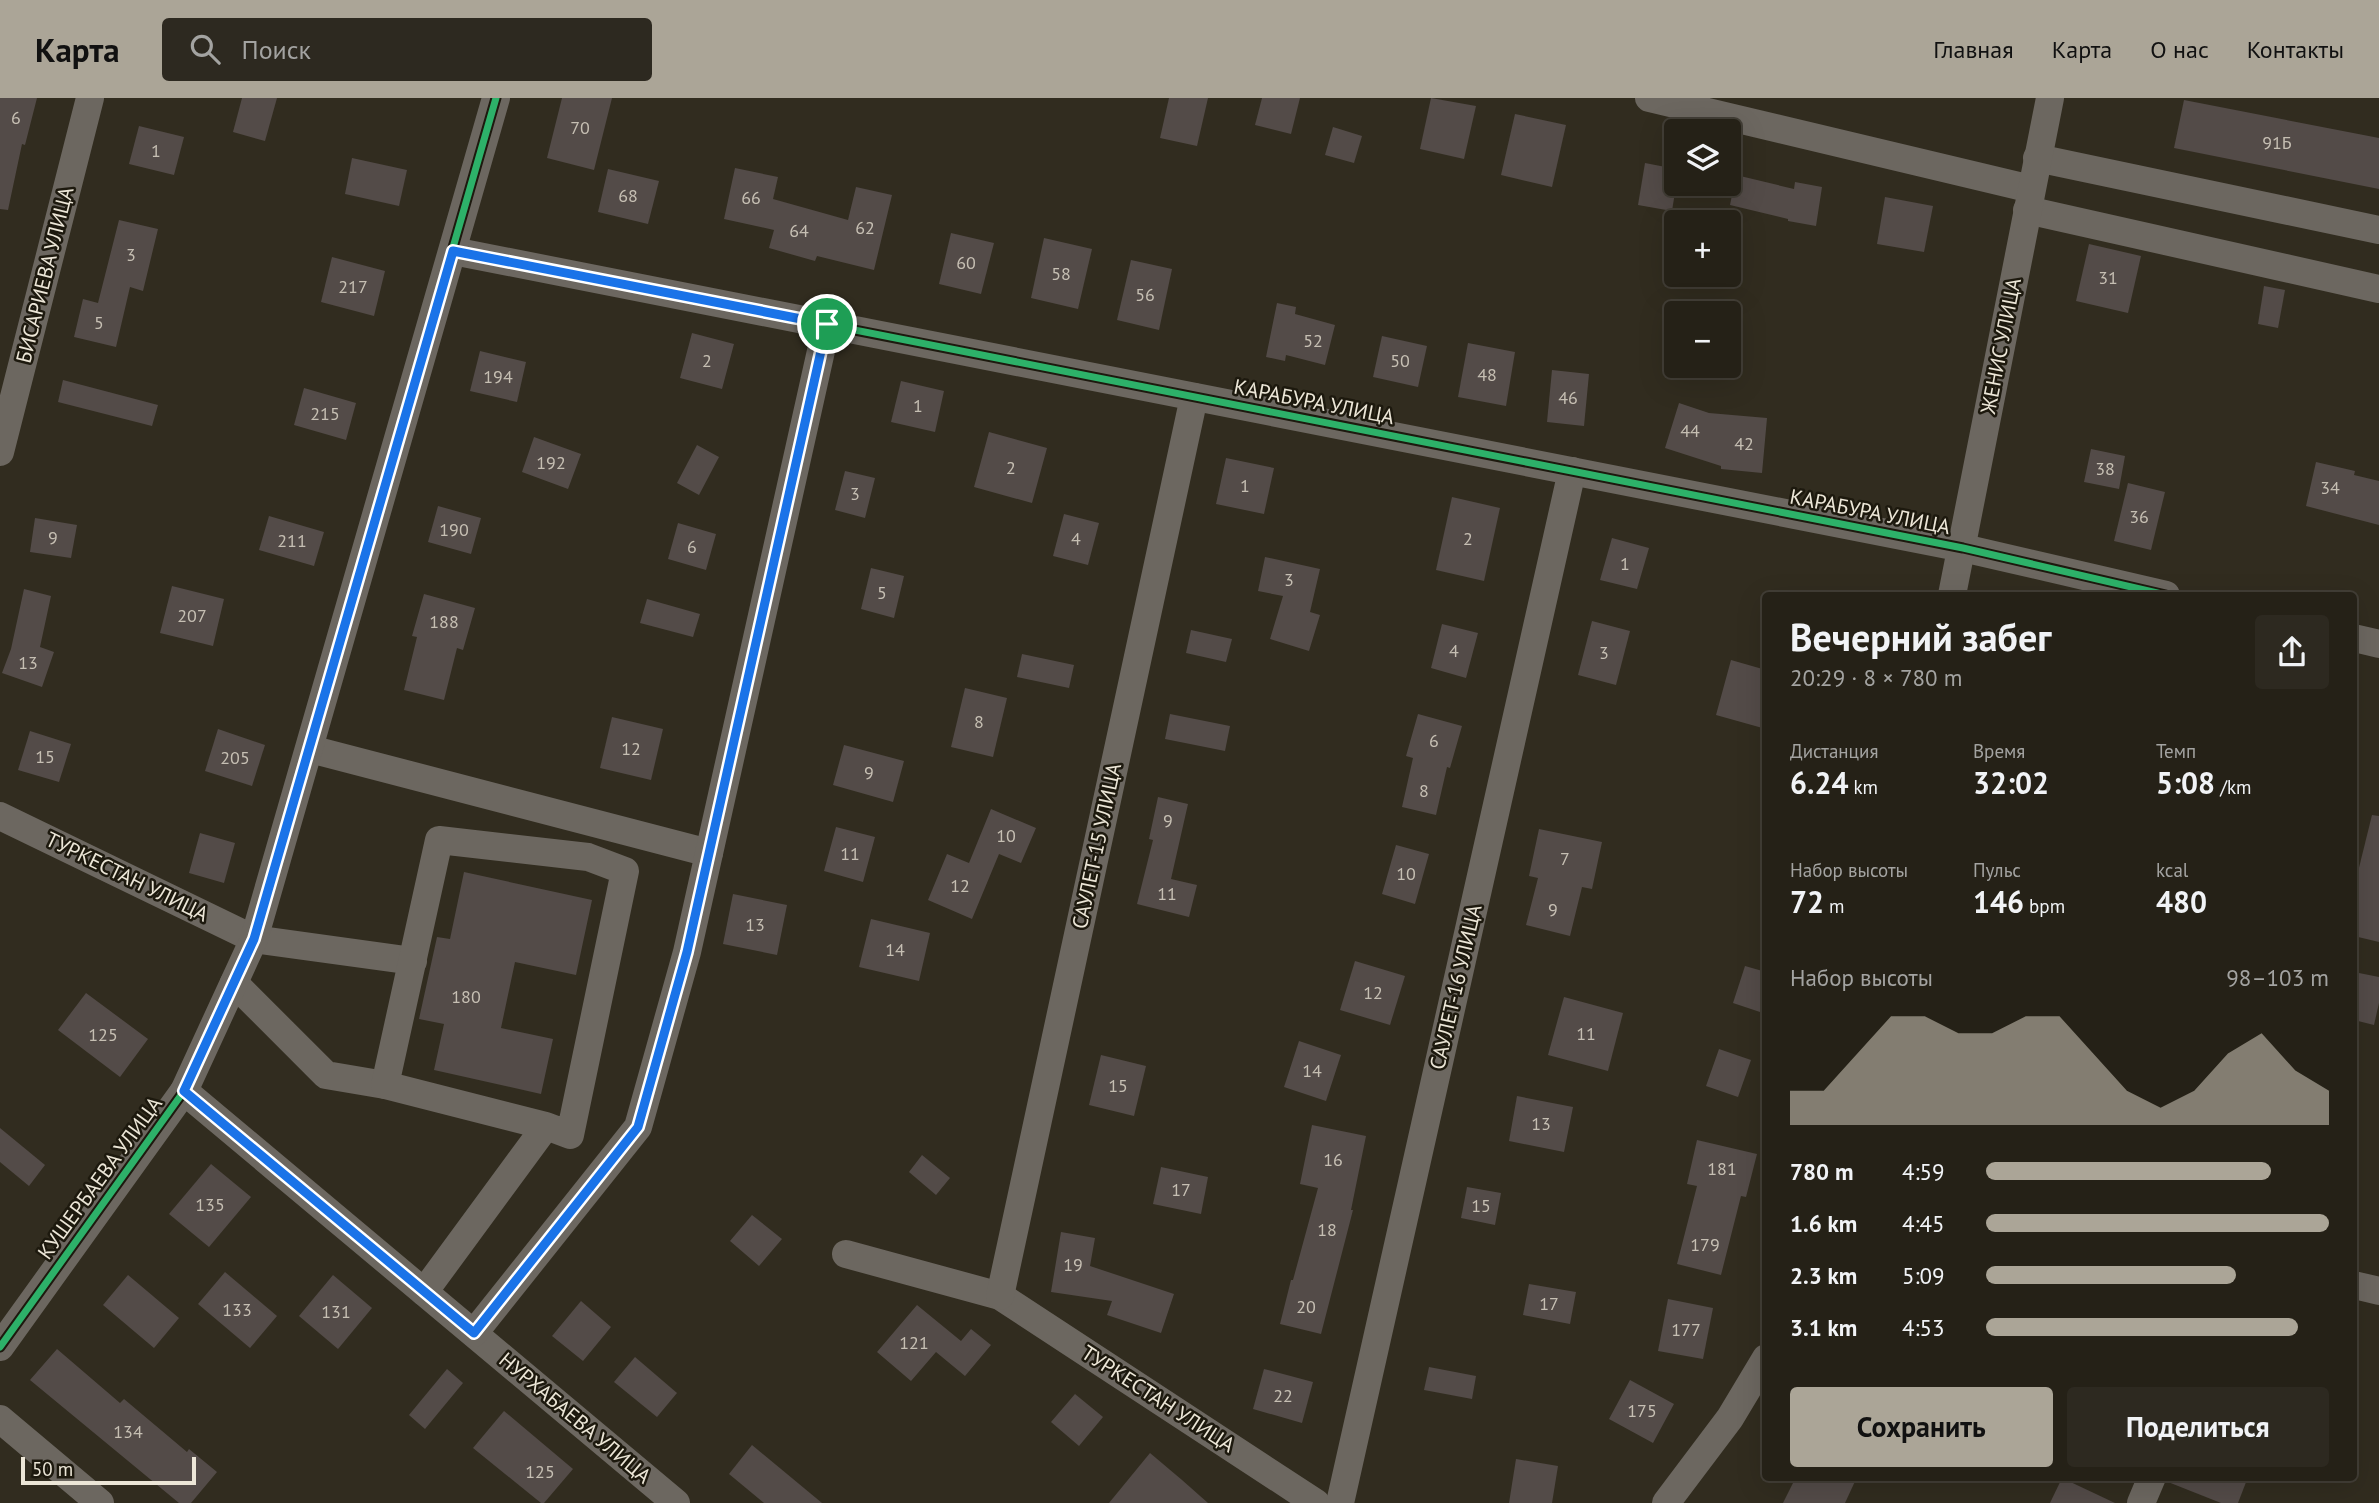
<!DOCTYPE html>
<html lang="ru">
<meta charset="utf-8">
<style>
body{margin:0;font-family:"PT Sans",sans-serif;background:#2d2920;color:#f1f3f6;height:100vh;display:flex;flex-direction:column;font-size:26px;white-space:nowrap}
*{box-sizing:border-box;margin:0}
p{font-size:23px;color:#a3a3a1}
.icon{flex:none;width:38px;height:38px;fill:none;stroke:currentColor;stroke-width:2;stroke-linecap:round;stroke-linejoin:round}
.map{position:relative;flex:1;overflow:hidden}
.drawer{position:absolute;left:1762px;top:494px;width:595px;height:889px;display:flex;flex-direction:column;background:#252117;border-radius:7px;box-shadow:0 7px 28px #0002,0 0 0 2px #423e36}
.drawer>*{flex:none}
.fabs{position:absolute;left:1664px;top:21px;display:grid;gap:14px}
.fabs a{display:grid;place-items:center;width:77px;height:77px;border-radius:7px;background:#252117;box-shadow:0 7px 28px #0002,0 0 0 2px #423e36;font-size:35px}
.scale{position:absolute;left:21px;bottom:18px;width:175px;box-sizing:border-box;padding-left:7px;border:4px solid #ece6d7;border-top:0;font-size:19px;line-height:24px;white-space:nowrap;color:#ece6d7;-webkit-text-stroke:5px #1d190e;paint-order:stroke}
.pin{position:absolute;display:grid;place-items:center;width:60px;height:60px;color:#fff;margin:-30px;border:4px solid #fff;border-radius:50%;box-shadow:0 2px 7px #0007}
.round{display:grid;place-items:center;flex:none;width:74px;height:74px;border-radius:7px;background:#2d2920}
.summary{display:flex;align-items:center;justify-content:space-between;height:119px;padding:0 28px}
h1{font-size:38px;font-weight:800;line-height:52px}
.stats{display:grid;grid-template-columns:repeat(3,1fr);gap:10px;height:119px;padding:7px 28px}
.stats div{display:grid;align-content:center}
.stats b{font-size:30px;font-weight:800}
.stats small{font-size:19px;font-weight:400}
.stats p{font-size:19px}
.chart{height:196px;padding:14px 28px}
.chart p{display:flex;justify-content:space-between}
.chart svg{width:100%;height:126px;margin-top:7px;fill:#aba597;opacity:.7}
.cta{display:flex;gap:14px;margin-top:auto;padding:14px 28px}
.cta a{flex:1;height:80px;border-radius:7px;background:#aba597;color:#111;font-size:28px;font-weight:800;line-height:80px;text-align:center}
.cta a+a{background:#2d2920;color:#f1f3f6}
ul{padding:0 28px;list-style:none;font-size:23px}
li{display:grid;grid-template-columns:112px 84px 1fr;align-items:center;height:52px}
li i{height:18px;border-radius:9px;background:#aba597}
header{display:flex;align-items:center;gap:42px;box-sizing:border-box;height:98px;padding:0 35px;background:#aba597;color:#111}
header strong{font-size:33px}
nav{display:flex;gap:38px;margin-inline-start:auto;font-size:24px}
.search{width:490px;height:63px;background:#2d2920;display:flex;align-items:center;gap:18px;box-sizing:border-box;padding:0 24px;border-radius:7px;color:#a3a3a1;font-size:26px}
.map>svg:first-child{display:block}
.building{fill:#534b48}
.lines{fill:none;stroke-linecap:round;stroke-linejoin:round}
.minor{stroke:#6c6760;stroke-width:28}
.cycleway-casing{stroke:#1d190e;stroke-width:11}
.cycleway{stroke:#2db169;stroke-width:7}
.route-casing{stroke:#fff;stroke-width:14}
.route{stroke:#1a73e8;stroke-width:9}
.labels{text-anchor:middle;stroke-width:5;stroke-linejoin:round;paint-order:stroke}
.number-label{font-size:18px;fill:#c6bfb3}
.street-label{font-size:21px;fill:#ece6d7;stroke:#1d190e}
</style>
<header>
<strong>Карта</strong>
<div class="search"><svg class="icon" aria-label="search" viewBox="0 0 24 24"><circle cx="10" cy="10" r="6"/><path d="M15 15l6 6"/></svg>Поиск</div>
<nav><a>Главная</a><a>Карта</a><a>О нас</a><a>Контакты</a></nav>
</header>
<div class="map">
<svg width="2379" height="1405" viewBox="0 0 2379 1405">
<rect width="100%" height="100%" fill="#312c1f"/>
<g class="building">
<path d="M 0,0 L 37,0 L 25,47 L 22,46 L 8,112 L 0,111 Z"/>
<path d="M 242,0 L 277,0 L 265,43 L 233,34 Z"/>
<path d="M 562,0 L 612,0 L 594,72 L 547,60 Z"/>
<path d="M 1169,0 L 1208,0 L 1197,48 L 1160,40 Z"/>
<path d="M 1262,0 L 1300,0 L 1291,36 L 1255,27 Z"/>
<path d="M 1431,0 L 1476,8 L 1464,61 L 1420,51 Z"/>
<path d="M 2184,2 L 2379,40 L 2379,91 L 2174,50 Z"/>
<path d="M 1515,16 L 1566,27 L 1552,89 L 1501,77 Z"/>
<path d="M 139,28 L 184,39 L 174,77 L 129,66 Z"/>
<path d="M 1333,29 L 1362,38 L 1354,65 L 1325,57 Z"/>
<path d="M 352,60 L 407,72 L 399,108 L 345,96 Z"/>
<path d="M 1645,65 L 1676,71 L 1676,88 L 1672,113 L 1638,107 Z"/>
<path d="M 735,70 L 778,79 L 773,101 L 848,122 L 856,89 L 892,97 L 874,172 L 817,158 L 815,163 L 769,150 L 774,132 L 724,121 Z"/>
<path d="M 608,71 L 659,83 L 648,126 L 598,114 Z"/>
<path d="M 1736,77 L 1794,91 L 1795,84 L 1822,89 L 1816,128 L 1788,123 L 1788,121 L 1730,107 Z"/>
<path d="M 1885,99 L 1933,108 L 1924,154 L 1877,146 Z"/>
<path d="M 119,122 L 158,131 L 143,193 L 130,189 L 116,249 L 74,239 L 83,201 L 98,205 Z"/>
<path d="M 951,135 L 994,145 L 981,196 L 939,186 Z"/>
<path d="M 1044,140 L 1092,151 L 1078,211 L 1031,200 Z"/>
<path d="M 2089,146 L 2141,158 L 2128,215 L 2076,203 Z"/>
<path d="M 332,159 L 385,173 L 374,218 L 321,204 Z"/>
<path d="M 1131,162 L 1172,171 L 1159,232 L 1117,222 Z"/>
<path d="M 2264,188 L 2285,192 L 2278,230 L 2258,226 Z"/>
<path d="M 1277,205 L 1296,209 L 1295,216 L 1335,227 L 1325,267 L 1286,257 L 1285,263 L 1266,259 Z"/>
<path d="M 692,235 L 734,246 L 722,291 L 680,280 Z"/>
<path d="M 1382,238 L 1427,248 L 1418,289 L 1373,279 Z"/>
<path d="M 1468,245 L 1515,254 L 1506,308 L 1458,299 Z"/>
<path d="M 480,253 L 526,264 L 517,304 L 470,293 Z"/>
<path d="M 1552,272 L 1589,276 L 1584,328 L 1547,324 Z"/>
<path d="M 63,282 L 158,307 L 152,328 L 58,304 Z"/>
<path d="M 901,283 L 944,293 L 935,334 L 891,324 Z"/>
<path d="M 304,290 L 356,305 L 346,342 L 294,327 Z"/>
<path d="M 1679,305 L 1709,315 L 1767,320 L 1762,375 L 1721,371 L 1721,368 L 1665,350 Z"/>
<path d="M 989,334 L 1047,350 L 1032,405 L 974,389 Z"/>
<path d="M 534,339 L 581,356 L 568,391 L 522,374 Z"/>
<path d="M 697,347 L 719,359 L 699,397 L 677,385 Z"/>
<path d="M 2091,351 L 2125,358 L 2119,391 L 2084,384 Z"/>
<path d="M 1226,360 L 1274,370 L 1264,416 L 1216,406 Z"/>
<path d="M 2316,364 L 2355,373 L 2354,377 L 2379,383 L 2379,427 L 2306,408 Z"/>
<path d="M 845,373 L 875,380 L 865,420 L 835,412 Z"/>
<path d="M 2128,385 L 2165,394 L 2151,452 L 2114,443 Z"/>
<path d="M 1452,399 L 1500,410 L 1484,483 L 1436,472 Z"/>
<path d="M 438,408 L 481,420 L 471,456 L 428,444 Z"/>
<path d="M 1064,416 L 1099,425 L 1088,467 L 1053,458 Z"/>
<path d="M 269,418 L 324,434 L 314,468 L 259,452 Z"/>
<path d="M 35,420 L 77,427 L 71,460 L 30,454 Z"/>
<path d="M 678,425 L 716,436 L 706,472 L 668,461 Z"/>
<path d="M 1612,440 L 1649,450 L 1637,491 L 1600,482 Z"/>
<path d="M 1265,459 L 1320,471 L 1310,514 L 1320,517 L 1309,553 L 1270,541 L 1283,498 L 1258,493 Z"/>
<path d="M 871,470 L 904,478 L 894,520 L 861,511 Z"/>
<path d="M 172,488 L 224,501 L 213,548 L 160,535 Z"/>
<path d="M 24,491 L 51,498 L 40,549 L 54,554 L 42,589 L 2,575 L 11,551 Z"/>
<path d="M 424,496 L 475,510 L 463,552 L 457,550 L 444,602 L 404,592 L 417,539 L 412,538 Z"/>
<path d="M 647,501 L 700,516 L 693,539 L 640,525 Z"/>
<path d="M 1592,523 L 1630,533 L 1616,587 L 1578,577 Z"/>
<path d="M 1442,526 L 1478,535 L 1466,580 L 1431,570 Z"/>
<path d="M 1191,532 L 1232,541 L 1226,564 L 1186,555 Z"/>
<path d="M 1022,556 L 1074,567 L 1069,590 L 1017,579 Z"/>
<path d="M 1731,562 L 1766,572 L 1766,631 L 1716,617 Z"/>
<path d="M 965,590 L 1007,600 L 993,659 L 951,649 Z"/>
<path d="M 1170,616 L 1230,628 L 1225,653 L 1165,641 Z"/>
<path d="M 1418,616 L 1462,628 L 1450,670 L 1447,669 L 1436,717 L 1402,709 L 1413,660 L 1406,658 Z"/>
<path d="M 612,619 L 663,631 L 651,682 L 600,670 Z"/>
<path d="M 218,631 L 265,647 L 252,688 L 205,673 Z"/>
<path d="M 30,633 L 71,646 L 59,684 L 18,672 Z"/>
<path d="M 844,647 L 904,663 L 893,704 L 833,687 Z"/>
<path d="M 1158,699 L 1188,706 L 1171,781 L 1197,787 L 1189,819 L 1137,806 L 1153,742 L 1149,741 Z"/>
<path d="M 991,711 L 1036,730 L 1021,765 L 999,756 L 972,821 L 928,802 L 947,756 L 969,765 Z"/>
<path d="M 2372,717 L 2379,718 L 2379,844 L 2354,838 L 2354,790 Z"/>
<path d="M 836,729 L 875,739 L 863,784 L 824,773 Z"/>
<path d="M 1539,731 L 1602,744 L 1592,791 L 1582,789 L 1570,838 L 1526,827 L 1538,780 L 1529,778 Z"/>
<path d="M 200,735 L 235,745 L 224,785 L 189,775 Z"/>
<path d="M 1396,747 L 1429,756 L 1415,806 L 1382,796 Z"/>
<path d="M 464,774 L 592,802 L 576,877 L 515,864 L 501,930 L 553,941 L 541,996 L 434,972 L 444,926 L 419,921 L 437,839 L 450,841 Z"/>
<path d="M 733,796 L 787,807 L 777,857 L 723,846 Z"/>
<path d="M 871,821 L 930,835 L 919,883 L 859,869 Z"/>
<path d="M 1355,863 L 1405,878 L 1390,927 L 1340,912 Z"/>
<path d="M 1745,868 L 1766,874 L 1766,916 L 1733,905 Z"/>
<path d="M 2354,874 L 2379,879 L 2379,905 L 2374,927 L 2354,922 Z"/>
<path d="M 86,895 L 148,941 L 120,979 L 58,932 Z"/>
<path d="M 1564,899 L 1623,915 L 1608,973 L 1548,957 Z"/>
<path d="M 1299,943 L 1341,957 L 1326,1003 L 1284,989 Z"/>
<path d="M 1719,951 L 1751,962 L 1738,999 L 1706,988 Z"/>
<path d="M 1101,957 L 1146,968 L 1134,1018 L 1089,1007 Z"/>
<path d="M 1517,998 L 1573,1009 L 1564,1054 L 1509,1043 Z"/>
<path d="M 1312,1027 L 1366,1038 L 1351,1112 L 1353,1112 L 1321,1236 L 1280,1226 L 1291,1182 L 1293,1182 L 1318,1090 L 1300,1086 Z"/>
<path d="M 0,1030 L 45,1067 L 29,1088 L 0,1064 Z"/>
<path d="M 1697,1042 L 1757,1056 L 1746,1099 L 1741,1098 L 1721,1177 L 1677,1166 L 1697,1088 L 1687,1086 Z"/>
<path d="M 922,1057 L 950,1080 L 936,1097 L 909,1074 Z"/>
<path d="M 211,1066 L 251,1099 L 209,1149 L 169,1116 Z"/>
<path d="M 1161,1069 L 1208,1079 L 1201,1116 L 1153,1106 Z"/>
<path d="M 1467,1089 L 1501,1095 L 1495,1127 L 1461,1120 Z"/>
<path d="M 752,1117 L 782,1141 L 759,1168 L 730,1143 Z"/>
<path d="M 1061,1134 L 1095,1140 L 1090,1168 L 1174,1196 L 1161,1235 L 1107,1217 L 1112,1203 L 1051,1194 Z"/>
<path d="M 225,1174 L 277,1218 L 250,1250 L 198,1206 Z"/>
<path d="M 128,1177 L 179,1220 L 154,1250 L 103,1207 Z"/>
<path d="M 333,1177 L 372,1210 L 338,1251 L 299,1218 Z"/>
<path d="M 1529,1186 L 1576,1194 L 1570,1226 L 1523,1217 Z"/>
<path d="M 1668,1201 L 1713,1210 L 1703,1261 L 1658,1253 Z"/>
<path d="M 581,1203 L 611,1229 L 583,1263 L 552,1238 Z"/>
<path d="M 917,1207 L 961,1243 L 971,1231 L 991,1247 L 965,1278 L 936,1254 L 911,1283 L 877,1254 Z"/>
<path d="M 57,1251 L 120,1305 L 124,1301 L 187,1354 L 189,1351 L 217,1374 L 191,1405 L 179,1405 L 30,1282 Z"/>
<path d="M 635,1259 L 677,1295 L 657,1319 L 614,1284 Z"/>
<path d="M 1429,1269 L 1476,1278 L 1472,1301 L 1424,1292 Z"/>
<path d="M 447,1271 L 463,1285 L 425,1331 L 409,1317 Z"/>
<path d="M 1264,1271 L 1313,1284 L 1302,1325 L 1253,1311 Z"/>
<path d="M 1630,1282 L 1674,1306 L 1653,1345 L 1609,1321 Z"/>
<path d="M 1075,1296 L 1103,1319 L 1079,1348 L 1051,1324 Z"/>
<path d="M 504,1313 L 573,1371 L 544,1405 L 541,1405 L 473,1350 Z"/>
<path d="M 752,1347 L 822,1405 L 764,1405 L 729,1376 Z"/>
<path d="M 1150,1355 L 1182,1382 L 1208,1405 L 1109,1405 Z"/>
<path d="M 1516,1361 L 1558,1368 L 1552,1405 L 1509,1405 Z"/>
<path d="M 1796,1379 L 1857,1379 L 1845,1405 L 1783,1405 Z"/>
<path d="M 2168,1379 L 2248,1379 L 2238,1405 L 2221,1405 L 2168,1384 Z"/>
<path d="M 2062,1380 L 2115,1405 L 2050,1405 Z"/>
</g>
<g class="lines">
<g class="minor">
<path d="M 1649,0 L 2031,91"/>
<path d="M 2037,60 L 2379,132"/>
<path d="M 2027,112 L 2379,191"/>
<path d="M 453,153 L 1963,450 L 2166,497"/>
<path d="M 0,354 L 90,0"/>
<path d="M 1952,497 L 2050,0"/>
<path d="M 2354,540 L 2379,546"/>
<path d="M 310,651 L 709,755"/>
<path d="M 0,718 L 254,841 L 413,863"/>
<path d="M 234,885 L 326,977 L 385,987"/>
<path d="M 184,993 L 676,1405"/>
<path d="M 846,1156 L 1000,1198 L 1316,1405"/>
<path d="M 2354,1187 L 2379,1193"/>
<path d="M 424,1194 L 546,1028 L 570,1037 L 625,773 L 588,759 L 439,742 L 385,987 L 546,1028"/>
<path d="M 1000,1198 L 1194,299"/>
<path d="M 474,1235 L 638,1029 L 687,854 L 827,226"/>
<path d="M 0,1249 L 184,993 L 254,841 L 496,0"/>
<path d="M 0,1321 L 100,1405"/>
<path d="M 1340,1405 L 1572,373"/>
<path d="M 1666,1405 L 1730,1320 L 1766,1260"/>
<path d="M 2141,1405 L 2152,1379"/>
</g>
<defs>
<g id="cycleway">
<path d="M 453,153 L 1963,450 L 2166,497"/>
<path d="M 0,1249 L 184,993 L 254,841 L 496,0"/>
</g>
</defs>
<use href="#cycleway" class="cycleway-casing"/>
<use href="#cycleway" class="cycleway"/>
</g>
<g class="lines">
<defs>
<path id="route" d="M 453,153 L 827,226 L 687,854 L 638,1029 L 474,1235 L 184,993 L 254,841 Z"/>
</defs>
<use href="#route" class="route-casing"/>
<use href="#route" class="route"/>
</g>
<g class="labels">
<g class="number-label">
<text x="16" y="26">6</text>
<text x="580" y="36">70</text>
<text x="2277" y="51">91Б</text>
<text x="156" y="59">1</text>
<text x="628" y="104">68</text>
<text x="751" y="106">66</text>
<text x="865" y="136">62</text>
<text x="799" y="139">64</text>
<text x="131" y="163">3</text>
<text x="966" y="171">60</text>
<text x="1061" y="182">58</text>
<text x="2108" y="186">31</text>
<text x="353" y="195">217</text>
<text x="1145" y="203">56</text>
<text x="99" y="231">5</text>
<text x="1313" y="249">52</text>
<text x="707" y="269">2</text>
<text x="1400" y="269">50</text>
<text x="1487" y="283">48</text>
<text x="498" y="285">194</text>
<text x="1568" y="306">46</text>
<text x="918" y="314">1</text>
<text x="325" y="322">215</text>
<text x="1690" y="339">44</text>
<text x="1744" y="352">42</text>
<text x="551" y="371">192</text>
<text x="1011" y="376">2</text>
<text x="2105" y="377">38</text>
<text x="1245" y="394">1</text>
<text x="2330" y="396">34</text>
<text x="855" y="402">3</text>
<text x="2139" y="425">36</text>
<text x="454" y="438">190</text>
<text x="53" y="446">9</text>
<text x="1076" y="447">4</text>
<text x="1468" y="447">2</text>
<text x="292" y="449">211</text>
<text x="692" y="455">6</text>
<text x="1625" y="472">1</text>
<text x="1289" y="488">3</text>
<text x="882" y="501">5</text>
<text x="192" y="524">207</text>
<text x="444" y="530">188</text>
<text x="1454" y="559">4</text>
<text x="1604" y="561">3</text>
<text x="28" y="571">13</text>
<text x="979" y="630">8</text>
<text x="1434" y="649">6</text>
<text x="631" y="657">12</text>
<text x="45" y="665">15</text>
<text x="235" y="666">205</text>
<text x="869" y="681">9</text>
<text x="1424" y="699">8</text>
<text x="1168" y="729">9</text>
<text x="1006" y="744">10</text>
<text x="850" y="762">11</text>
<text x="1565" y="767">7</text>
<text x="1406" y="782">10</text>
<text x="960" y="794">12</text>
<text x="1167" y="802">11</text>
<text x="1553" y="818">9</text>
<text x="755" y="833">13</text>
<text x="895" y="858">14</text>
<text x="1373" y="901">12</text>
<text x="466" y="905">180</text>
<text x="1586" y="942">11</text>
<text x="103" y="943">125</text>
<text x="1312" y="979">14</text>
<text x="1118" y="994">15</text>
<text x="1541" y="1032">13</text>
<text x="1333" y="1068">16</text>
<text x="1722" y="1077">181</text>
<text x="1181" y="1098">17</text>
<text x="210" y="1113">135</text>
<text x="1481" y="1114">15</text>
<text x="1327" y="1138">18</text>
<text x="1705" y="1153">179</text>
<text x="1073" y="1173">19</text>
<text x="1549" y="1212">17</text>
<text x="1306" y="1215">20</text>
<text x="237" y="1218">133</text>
<text x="336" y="1220">131</text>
<text x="1686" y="1238">177</text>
<text x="914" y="1251">121</text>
<text x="1283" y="1304">22</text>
<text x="1642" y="1319">175</text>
<text x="128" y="1340">134</text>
<text x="540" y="1380">125</text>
</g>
<g class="street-label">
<text transform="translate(45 177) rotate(-76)" y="7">БИСАРИЕВА УЛИЦА</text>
<text transform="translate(2001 248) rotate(-79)" y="7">ЖЕНИС УЛИЦА</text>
<text transform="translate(1314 304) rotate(11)" y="7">КАРАБУРА УЛИЦА</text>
<text transform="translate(1870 414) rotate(11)" y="7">КАРАБУРА УЛИЦА</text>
<text transform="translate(1097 748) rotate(-78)" y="7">САУЛЕТ-15 УЛИЦА</text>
<text transform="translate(127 779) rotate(26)" y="7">ТУРКЕСТАН УЛИЦА</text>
<text transform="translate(1456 889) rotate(-77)" y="7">САУЛЕТ-16 УЛИЦА</text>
<text transform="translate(100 1080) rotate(-54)" y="7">КУШЕРБАЕВА УЛИЦА</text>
<text transform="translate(1158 1301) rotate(33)" y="7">ТУРКЕСТАН УЛИЦА</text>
<text transform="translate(575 1320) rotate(40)" y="7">НУРХАБАЕВА УЛИЦА</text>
</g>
</g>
</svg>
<div class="fabs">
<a><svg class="icon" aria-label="layers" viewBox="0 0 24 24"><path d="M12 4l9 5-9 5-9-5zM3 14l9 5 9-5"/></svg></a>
<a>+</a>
<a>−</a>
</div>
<div class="scale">50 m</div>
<div class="pin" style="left:827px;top:226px;background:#1e9e55"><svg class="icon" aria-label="arrive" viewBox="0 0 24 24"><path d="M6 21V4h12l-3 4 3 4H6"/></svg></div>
<section class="drawer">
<div class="summary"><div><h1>Вечерний забег</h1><p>20:29 · 8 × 780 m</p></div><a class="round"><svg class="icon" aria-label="share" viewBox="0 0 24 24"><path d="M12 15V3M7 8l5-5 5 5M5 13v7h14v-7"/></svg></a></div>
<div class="stats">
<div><p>Дистанция</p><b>6.24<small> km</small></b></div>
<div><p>Время</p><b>32:02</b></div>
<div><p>Темп</p><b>5:08<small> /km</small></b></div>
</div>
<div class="stats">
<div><p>Набор высоты</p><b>72<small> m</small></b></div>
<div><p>Пульс</p><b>146<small> bpm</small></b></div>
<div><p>kcal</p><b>480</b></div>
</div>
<div class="chart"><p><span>Набор высоты</span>98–103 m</p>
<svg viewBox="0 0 160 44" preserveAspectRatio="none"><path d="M0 44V32L10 32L20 19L30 6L40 6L50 12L60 12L70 6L80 6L90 19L100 32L110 38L120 32L130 19L140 12L150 25L160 32V44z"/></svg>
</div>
<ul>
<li><b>780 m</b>4:59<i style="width:83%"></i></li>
<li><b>1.6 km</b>4:45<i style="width:100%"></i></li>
<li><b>2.3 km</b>5:09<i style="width:73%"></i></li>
<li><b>3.1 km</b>4:53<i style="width:91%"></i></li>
</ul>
<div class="cta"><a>Сохранить</a><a>Поделиться</a></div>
</section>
</div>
